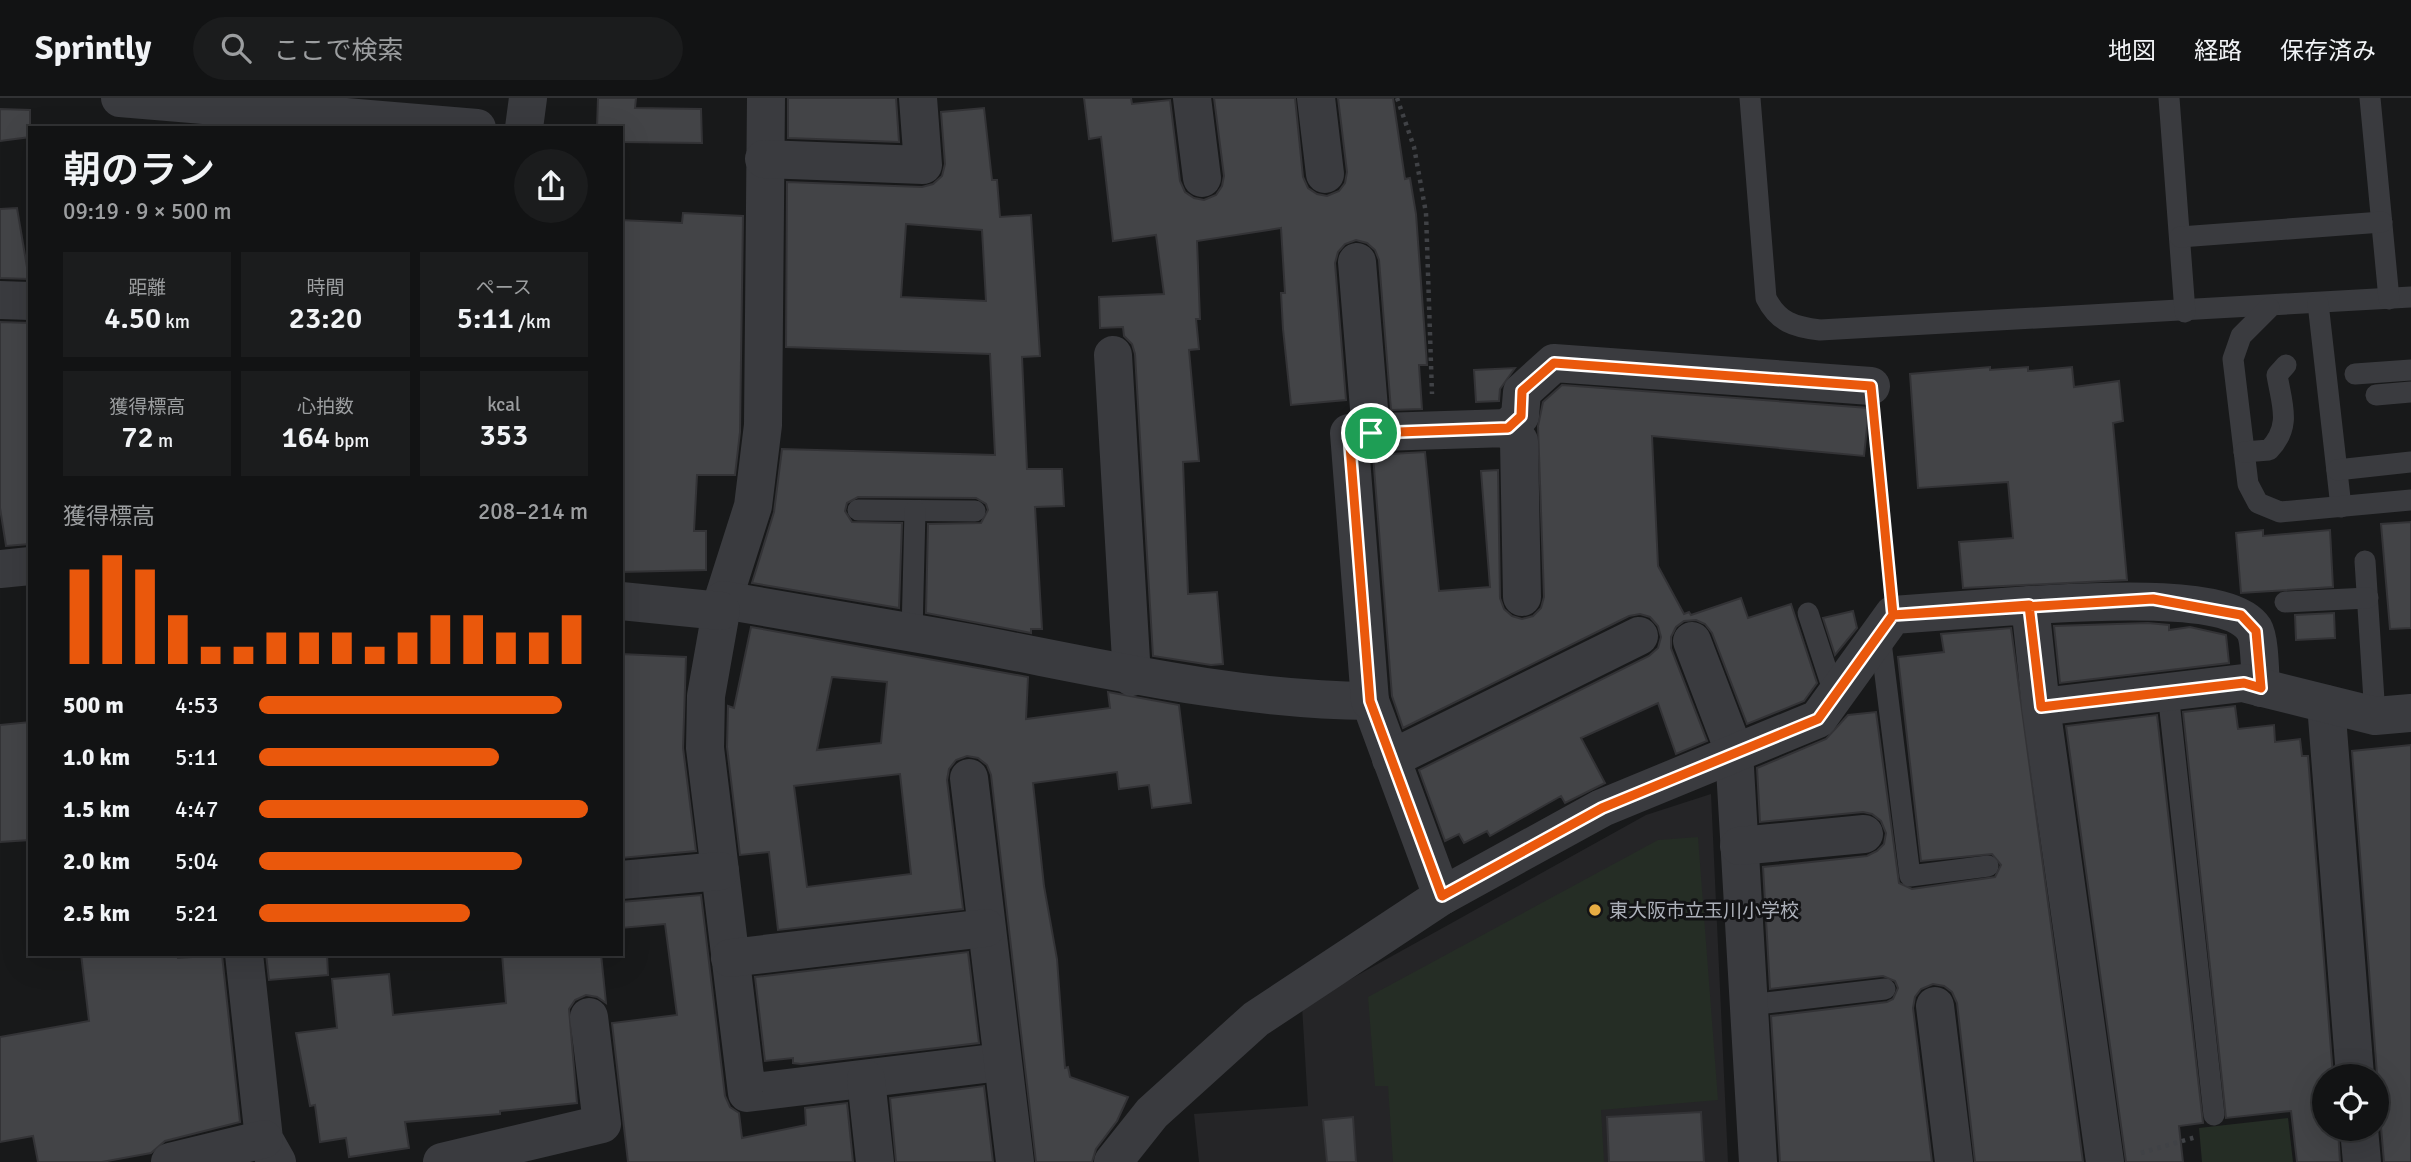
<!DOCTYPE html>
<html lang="ja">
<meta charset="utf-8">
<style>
body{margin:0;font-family:Signika,"Noto Sans JP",sans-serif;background:#1b1c1d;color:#f1f3f6;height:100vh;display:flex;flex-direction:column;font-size:26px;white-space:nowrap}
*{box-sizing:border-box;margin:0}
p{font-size:23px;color:#9c9ea0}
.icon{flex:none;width:38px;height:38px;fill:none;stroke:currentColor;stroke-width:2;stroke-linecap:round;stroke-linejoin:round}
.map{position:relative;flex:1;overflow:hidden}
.sheet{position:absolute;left:28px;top:28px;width:595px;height:830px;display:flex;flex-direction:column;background:#121314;border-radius:0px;box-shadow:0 7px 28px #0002,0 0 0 2px #313234}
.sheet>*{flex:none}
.controls{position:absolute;left:2312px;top:966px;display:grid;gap:14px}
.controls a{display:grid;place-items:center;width:77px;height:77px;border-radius:50%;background:#121314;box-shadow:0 7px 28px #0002,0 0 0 2px #313234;font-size:35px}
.pin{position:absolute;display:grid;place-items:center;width:60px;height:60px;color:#fff;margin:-30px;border:4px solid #fff;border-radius:50%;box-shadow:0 2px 7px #0007}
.round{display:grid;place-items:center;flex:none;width:74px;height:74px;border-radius:37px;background:#1b1c1d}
.overview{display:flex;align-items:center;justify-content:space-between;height:119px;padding:0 35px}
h1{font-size:38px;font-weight:600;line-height:52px}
.metrics{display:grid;grid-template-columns:repeat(3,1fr);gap:10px;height:119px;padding:7px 35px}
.metrics div{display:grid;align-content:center;border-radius:0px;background:#1b1c1d;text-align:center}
.metrics b{font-size:30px;font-weight:600}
.metrics small{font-size:19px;font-weight:400}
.metrics p{font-size:19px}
.chart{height:196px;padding:14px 35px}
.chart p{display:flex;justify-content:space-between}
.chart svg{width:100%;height:126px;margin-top:7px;stroke:#ea580c;stroke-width:6}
ul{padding:0 35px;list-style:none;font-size:23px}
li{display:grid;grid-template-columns:112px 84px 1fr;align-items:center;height:52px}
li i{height:18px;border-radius:9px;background:#ea580c}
header{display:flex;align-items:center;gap:42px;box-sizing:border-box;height:98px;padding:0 35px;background:#121314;border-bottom:2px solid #313234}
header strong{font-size:33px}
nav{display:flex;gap:38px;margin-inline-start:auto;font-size:24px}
.search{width:490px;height:63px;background:#1b1c1d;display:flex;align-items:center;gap:18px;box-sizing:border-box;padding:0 24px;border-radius:38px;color:#9c9ea0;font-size:26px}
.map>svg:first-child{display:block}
.built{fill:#252527}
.green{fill:#252d25}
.building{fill:#434447;stroke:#333336;stroke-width:2;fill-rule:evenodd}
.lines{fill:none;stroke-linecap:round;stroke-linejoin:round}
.path{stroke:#404246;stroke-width:4.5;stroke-dasharray:3.5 5;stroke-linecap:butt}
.lane{stroke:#3a3b3f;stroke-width:21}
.street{stroke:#3a3b3f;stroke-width:38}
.route-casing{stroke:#fff;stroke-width:14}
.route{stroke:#ea580c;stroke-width:9}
.poi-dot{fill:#e8ad43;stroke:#131315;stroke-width:2.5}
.labels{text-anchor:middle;stroke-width:6;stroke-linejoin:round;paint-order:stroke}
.poi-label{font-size:19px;fill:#acb0b9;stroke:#131315;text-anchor:start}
</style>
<header>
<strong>Sprintly</strong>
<div class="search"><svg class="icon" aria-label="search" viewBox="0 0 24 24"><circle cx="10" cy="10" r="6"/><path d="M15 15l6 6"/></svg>ここで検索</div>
<nav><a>地図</a><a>経路</a><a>保存済み</a></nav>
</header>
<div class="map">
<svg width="2411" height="1064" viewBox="0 0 2411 1064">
<rect width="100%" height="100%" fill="#18191a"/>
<path class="built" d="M 1711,696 L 1728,1064 L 1199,1064 L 1194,1016 L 1308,1008 L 1302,908 L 1646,717 Z"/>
<g class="green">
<path d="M 1698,739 L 1718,1002 L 1601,1012 L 1604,1064 L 1393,1064 L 1388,988 L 1375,988 L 1368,899 L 1658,742 Z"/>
<path d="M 2288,1020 L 2293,1064 L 2202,1064 L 2199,1030 Z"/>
</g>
<g class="building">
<path d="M 598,0 L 636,0 L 635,10 L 701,11 L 702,45 L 621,44 L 621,30 L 597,30 Z"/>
<path d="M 788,0 L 896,0 L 899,44 L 788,40 Z"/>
<path d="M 1084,0 L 1131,0 L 1132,6 L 1170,2 L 1180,83 L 1185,94 L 1194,100 L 1204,102 L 1216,97 L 1222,88 L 1224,78 L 1214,0 L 1295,0 L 1303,79 L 1308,90 L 1317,96 L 1327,98 L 1339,93 L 1345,85 L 1347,74 L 1338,0 L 1393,0 L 1405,81 L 1410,80 L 1416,116 L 1427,267 L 1419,267 L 1422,311 L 1391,312 L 1379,162 L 1375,152 L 1367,145 L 1356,142 L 1345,146 L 1338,154 L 1335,165 L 1346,302 L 1291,307 L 1283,231 L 1281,195 L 1285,195 L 1281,130 L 1197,143 L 1200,221 L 1196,221 L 1199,251 L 1189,252 L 1199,363 L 1183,364 L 1188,496 L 1217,494 L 1223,566 L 1211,567 L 1153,558 L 1135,256 L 1132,246 L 1124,238 L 1123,229 L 1100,230 L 1099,199 L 1164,196 L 1156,137 L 1113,143 L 1101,39 L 1089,41 Z"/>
<path d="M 984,10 L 992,82 L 997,82 L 1000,119 L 1031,117 L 1040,258 L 1022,259 L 1027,371 L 1062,371 L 1064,408 L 1035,409 L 1042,531 L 1031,531 L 1031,535 L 926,515 L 928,426 L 981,425 L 988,412 L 986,406 L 976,400 L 858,399 L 847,405 L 845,413 L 852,424 L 902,425 L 899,510 L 752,485 L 774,414 L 782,351 L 995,357 L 990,256 L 786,249 L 787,84 L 922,89 L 933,86 L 942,78 L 945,66 L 941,14 ZM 906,126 L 982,132 L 986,203 L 901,199 Z"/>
<path d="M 0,11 L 30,12 L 30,39 L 0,43 Z"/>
<path d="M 17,110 L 29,181 L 0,180 L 0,111 Z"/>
<path d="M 683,115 L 743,118 L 740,334 L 735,377 L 697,377 L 694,433 L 706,433 L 706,472 L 621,474 L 624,319 L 621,319 L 621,122 L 682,125 Z"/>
<path d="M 0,224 L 30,225 L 30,446 L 6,448 L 0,410 Z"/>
<path d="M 1990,269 L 1990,272 L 2028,269 L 2028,273 L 2072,269 L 2074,289 L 2119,283 L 2123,323 L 2113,325 L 2127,482 L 1963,490 L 1959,444 L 2013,440 L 2008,384 L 1918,390 L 1910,276 Z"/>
<path d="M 1515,270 L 1500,291 L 1499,303 L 1476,304 L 1474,272 Z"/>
<path d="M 1562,287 L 1869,310 L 1864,358 L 1652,338 L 1658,468 L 1684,516 L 1689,514 L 1691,517 L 1741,500 L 1748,520 L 1791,506 L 1817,585 L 1804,603 L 1747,626 L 1712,535 L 1705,526 L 1696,522 L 1684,523 L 1676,529 L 1671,539 L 1671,550 L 1707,643 L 1676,656 L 1658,605 L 1581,640 L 1605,685 L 1565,705 L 1561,698 L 1490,738 L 1487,733 L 1464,745 L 1459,736 L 1445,743 L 1419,672 L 1649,558 L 1658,550 L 1661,539 L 1658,528 L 1650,519 L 1640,516 L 1629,518 L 1403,630 L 1392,598 L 1373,357 L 1425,354 L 1439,493 L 1490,489 L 1481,373 L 1498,372 L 1500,500 L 1504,511 L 1512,518 L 1522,521 L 1533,518 L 1541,510 L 1544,499 L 1538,328 L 1543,304 Z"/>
<path d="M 2411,424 L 2411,530 L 2390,531 L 2381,426 Z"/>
<path d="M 2263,432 L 2263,438 L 2330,432 L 2333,489 L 2241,495 L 2236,435 Z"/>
<path d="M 1853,513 L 1857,530 L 1835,557 L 1823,520 Z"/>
<path d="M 2334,515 L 2335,540 L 2296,542 L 2295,517 Z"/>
<path d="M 2148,525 L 2169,527 L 2169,532 L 2190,529 L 2226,537 L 2229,565 L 2060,585 L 2054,528 Z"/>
<path d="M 751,529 L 1028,579 L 1026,621 L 1110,610 L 1108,594 L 1179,607 L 1191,705 L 1152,710 L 1149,687 L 1119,691 L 1117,674 L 1033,685 L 1044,788 L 1057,861 L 1065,970 L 1068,969 L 1070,979 L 1128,999 L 1117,1023 L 1096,1051 L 1092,1064 L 1036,1064 L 991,677 L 987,667 L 978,660 L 967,658 L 956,662 L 949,671 L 947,682 L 963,811 L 778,832 L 769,754 L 740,757 L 727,649 L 728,608 L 734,610 ZM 832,579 L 887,584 L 881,645 L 817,652 ZM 900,676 L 911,776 L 807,789 L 794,688 Z"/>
<path d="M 2011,530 L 2083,1064 L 1975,1064 L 1957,905 L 1952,894 L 1944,888 L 1933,886 L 1921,891 L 1915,899 L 1913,910 L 1932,1064 L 1780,1064 L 1771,918 L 1887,904 L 1893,901 L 1898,890 L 1895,883 L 1883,878 L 1770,891 L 1763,769 L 1867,758 L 1877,753 L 1884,746 L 1886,735 L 1881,723 L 1872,716 L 1863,714 L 1760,724 L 1757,670 L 1826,641 L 1848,617 L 1876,614 L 1899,785 L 1912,791 L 1995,779 L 2001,767 L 1992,756 L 1921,763 L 1898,559 L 1944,554 L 1941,536 Z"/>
<path d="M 621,556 L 686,559 L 683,650 L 696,753 L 621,760 Z"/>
<path d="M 2235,608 L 2238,631 L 2274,627 L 2275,644 L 2300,641 L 2302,658 L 2308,658 L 2333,978 L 2324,978 L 2324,1031 L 2338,1031 L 2340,1064 L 2297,1064 L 2291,1013 L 2226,1020 L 2183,614 Z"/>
<path d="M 2157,617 L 2203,1025 L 2179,1028 L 2183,1064 L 2126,1064 L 2066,628 Z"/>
<path d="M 30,624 L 30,742 L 0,744 L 0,627 Z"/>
<path d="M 2411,647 L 2411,1064 L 2384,1064 L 2381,1029 L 2376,1018 L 2377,976 L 2352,653 Z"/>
<path d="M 701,797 L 725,998 L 730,1009 L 739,1015 L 742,1040 L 806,1027 L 805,1010 L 847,1005 L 853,1064 L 628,1064 L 612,925 L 677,917 L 665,826 L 621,830 L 621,804 Z"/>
<path d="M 968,854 L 979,945 L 801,966 L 793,965 L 793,960 L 765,963 L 755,879 Z"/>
<path d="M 81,856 L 178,856 L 178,860 L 222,857 L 240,1024 L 165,1043 L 151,1055 L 102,1064 L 38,1064 L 33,1038 L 0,1044 L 0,939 L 89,923 Z"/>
<path d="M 266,856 L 327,856 L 328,877 L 269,882 Z"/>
<path d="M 502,856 L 601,856 L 606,905 L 597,899 L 586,897 L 575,902 L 569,911 L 577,1005 L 500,1013 L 500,1016 L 405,1024 L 409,1050 L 349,1059 L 346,1040 L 320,1044 L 315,1007 L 310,1008 L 296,935 L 337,930 L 332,881 L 389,876 L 393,917 L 506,905 Z"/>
<path d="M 984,988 L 993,1064 L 896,1064 L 890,1000 Z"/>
<path d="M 1701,1014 L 1704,1064 L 1609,1064 L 1607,1019 Z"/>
<path d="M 1353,1019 L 1356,1064 L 1327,1064 L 1323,1022 Z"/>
</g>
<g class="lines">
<g class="path">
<path d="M 1397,0 L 1414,49 L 1426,115 L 1432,296"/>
<path d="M 1874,323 L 1890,482"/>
<path d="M 2141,1055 L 2196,1039"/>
</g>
<g class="lane">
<path d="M 1750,0 L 1766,200 C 1778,224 1794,229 1820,232 L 2411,199"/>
<path d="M 2169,0 L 2185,214"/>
<path d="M 2370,0 L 2389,201"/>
<path d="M 2180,139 L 2382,124"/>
<path d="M 2318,205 L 2341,409"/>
<path d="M 2269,210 L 2241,238 L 2233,261 L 2248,386 L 2258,405 L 2280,414 L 2411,402"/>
<path d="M 2355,276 L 2411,272"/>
<path d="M 2376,297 L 2411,294"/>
<path d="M 2244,354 L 2269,352 C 2292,328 2282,307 2277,277 L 2286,267"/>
<path d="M 2337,372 L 2411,364"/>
<path d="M 858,412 L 975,413"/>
<path d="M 2365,463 L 2375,618"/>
<path d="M 2285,504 L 2368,500"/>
<path d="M 1808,515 L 1835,598"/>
<path d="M 912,535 L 915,413"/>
<path d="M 1880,536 L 1910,778 L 1988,768"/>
<path d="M 2168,594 L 2214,1017"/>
<path d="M 1749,907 L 1885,891"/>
</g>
<g class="street">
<path d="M 120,0 L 477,30"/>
<path d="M 766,0 L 763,327 L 753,408 L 723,502 L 706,598 L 705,650 L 747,995 L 1001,964"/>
<path d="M 1192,0 L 1202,80"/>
<path d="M 1316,0 L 1325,76"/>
<path d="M 524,30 L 528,0"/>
<path d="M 764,61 L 923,67 L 918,0"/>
<path d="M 1357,164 L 1371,335"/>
<path d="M 0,202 L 30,203"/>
<path d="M 1113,257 L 1132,579"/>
<path d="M 1508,330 L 1520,318 L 1522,294 L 1554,265 L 1871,288"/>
<path d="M 0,471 L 30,468"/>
<path d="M 723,502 C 806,516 888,530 970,545 C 1102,570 1234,602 1370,603 L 1442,798"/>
<path d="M 621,503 L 721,513"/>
<path d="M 2030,507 C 2074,505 2229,492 2254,531 C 2260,541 2260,576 2261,590"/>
<path d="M 1692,543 L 1734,653 L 1758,1064"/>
<path d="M 1370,603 L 1349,335 L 1508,330 L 1519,343 L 1522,499"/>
<path d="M 2326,606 L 2355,978"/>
<path d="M 2041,609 L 2243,585 L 2375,618 L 2411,615"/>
<path d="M 1391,661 L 1639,538"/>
<path d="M 969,680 L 1015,1064"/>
<path d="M 1739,748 L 1864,736"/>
<path d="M 621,782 L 720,773"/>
<path d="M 244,856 L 264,1041 L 277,1064"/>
<path d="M 730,860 L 986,830"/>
<path d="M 1935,908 L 1954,1064"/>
<path d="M 866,981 L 875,1064"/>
<path d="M 2359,1031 L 2362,1064"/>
<path d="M 170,1064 L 264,1041"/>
<path d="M 442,1064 L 602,1026 L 589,919"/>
<path d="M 1113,1064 L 1152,1015 L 1256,921 L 1442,798 L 1602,710 L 1818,621 L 1893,517 L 2030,507 L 2041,609 L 2105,1064"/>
</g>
</g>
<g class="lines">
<defs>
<path id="route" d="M 1371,335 L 1349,335 L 1370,603 L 1442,798 L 1602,710 L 1818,621 L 1893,517 L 2029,507 L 2041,609 L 2244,585 L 2261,590 L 2256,533 L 2241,517 L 2153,501 L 1893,517 L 1871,288 L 1554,265 L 1522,293 L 1521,318 L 1508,330 L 1371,335"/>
</defs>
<use href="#route" class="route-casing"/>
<use href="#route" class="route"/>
</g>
<circle class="poi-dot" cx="1595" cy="812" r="7"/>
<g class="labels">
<g class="poi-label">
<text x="1609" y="819">東大阪市立玉川小学校</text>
</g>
</g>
</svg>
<div class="controls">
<a><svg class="icon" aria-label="locate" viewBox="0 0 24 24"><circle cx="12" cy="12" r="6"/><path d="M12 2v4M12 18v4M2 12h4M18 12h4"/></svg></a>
</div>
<div class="pin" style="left:1371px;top:335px;background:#1e9e55"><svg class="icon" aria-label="arrive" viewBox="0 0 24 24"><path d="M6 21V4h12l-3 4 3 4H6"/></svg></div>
<section class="sheet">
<div class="overview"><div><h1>朝のラン</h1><p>09:19 · 9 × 500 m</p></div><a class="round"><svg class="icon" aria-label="share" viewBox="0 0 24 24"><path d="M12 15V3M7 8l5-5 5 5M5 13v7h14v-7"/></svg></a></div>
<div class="metrics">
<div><p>距離</p><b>4.50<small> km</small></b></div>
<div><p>時間</p><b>23:20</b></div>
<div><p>ペース</p><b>5:11<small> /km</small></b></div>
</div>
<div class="metrics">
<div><p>獲得標高</p><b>72<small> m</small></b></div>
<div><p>心拍数</p><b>164<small> bpm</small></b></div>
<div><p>kcal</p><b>353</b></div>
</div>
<div class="chart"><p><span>獲得標高</span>208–214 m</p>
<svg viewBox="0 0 160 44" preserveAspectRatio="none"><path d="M5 44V11M15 44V6M25 44V11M35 44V27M45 44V38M55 44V38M65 44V33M75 44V33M85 44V33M95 44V38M105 44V33M115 44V27M125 44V27M135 44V33M145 44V33M155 44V27"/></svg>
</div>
<ul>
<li><b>500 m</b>4:53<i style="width:92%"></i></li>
<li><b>1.0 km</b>5:11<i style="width:73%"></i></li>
<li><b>1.5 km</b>4:47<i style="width:100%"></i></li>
<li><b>2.0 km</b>5:04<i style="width:80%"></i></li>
<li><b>2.5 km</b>5:21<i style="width:64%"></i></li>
</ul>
</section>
</div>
